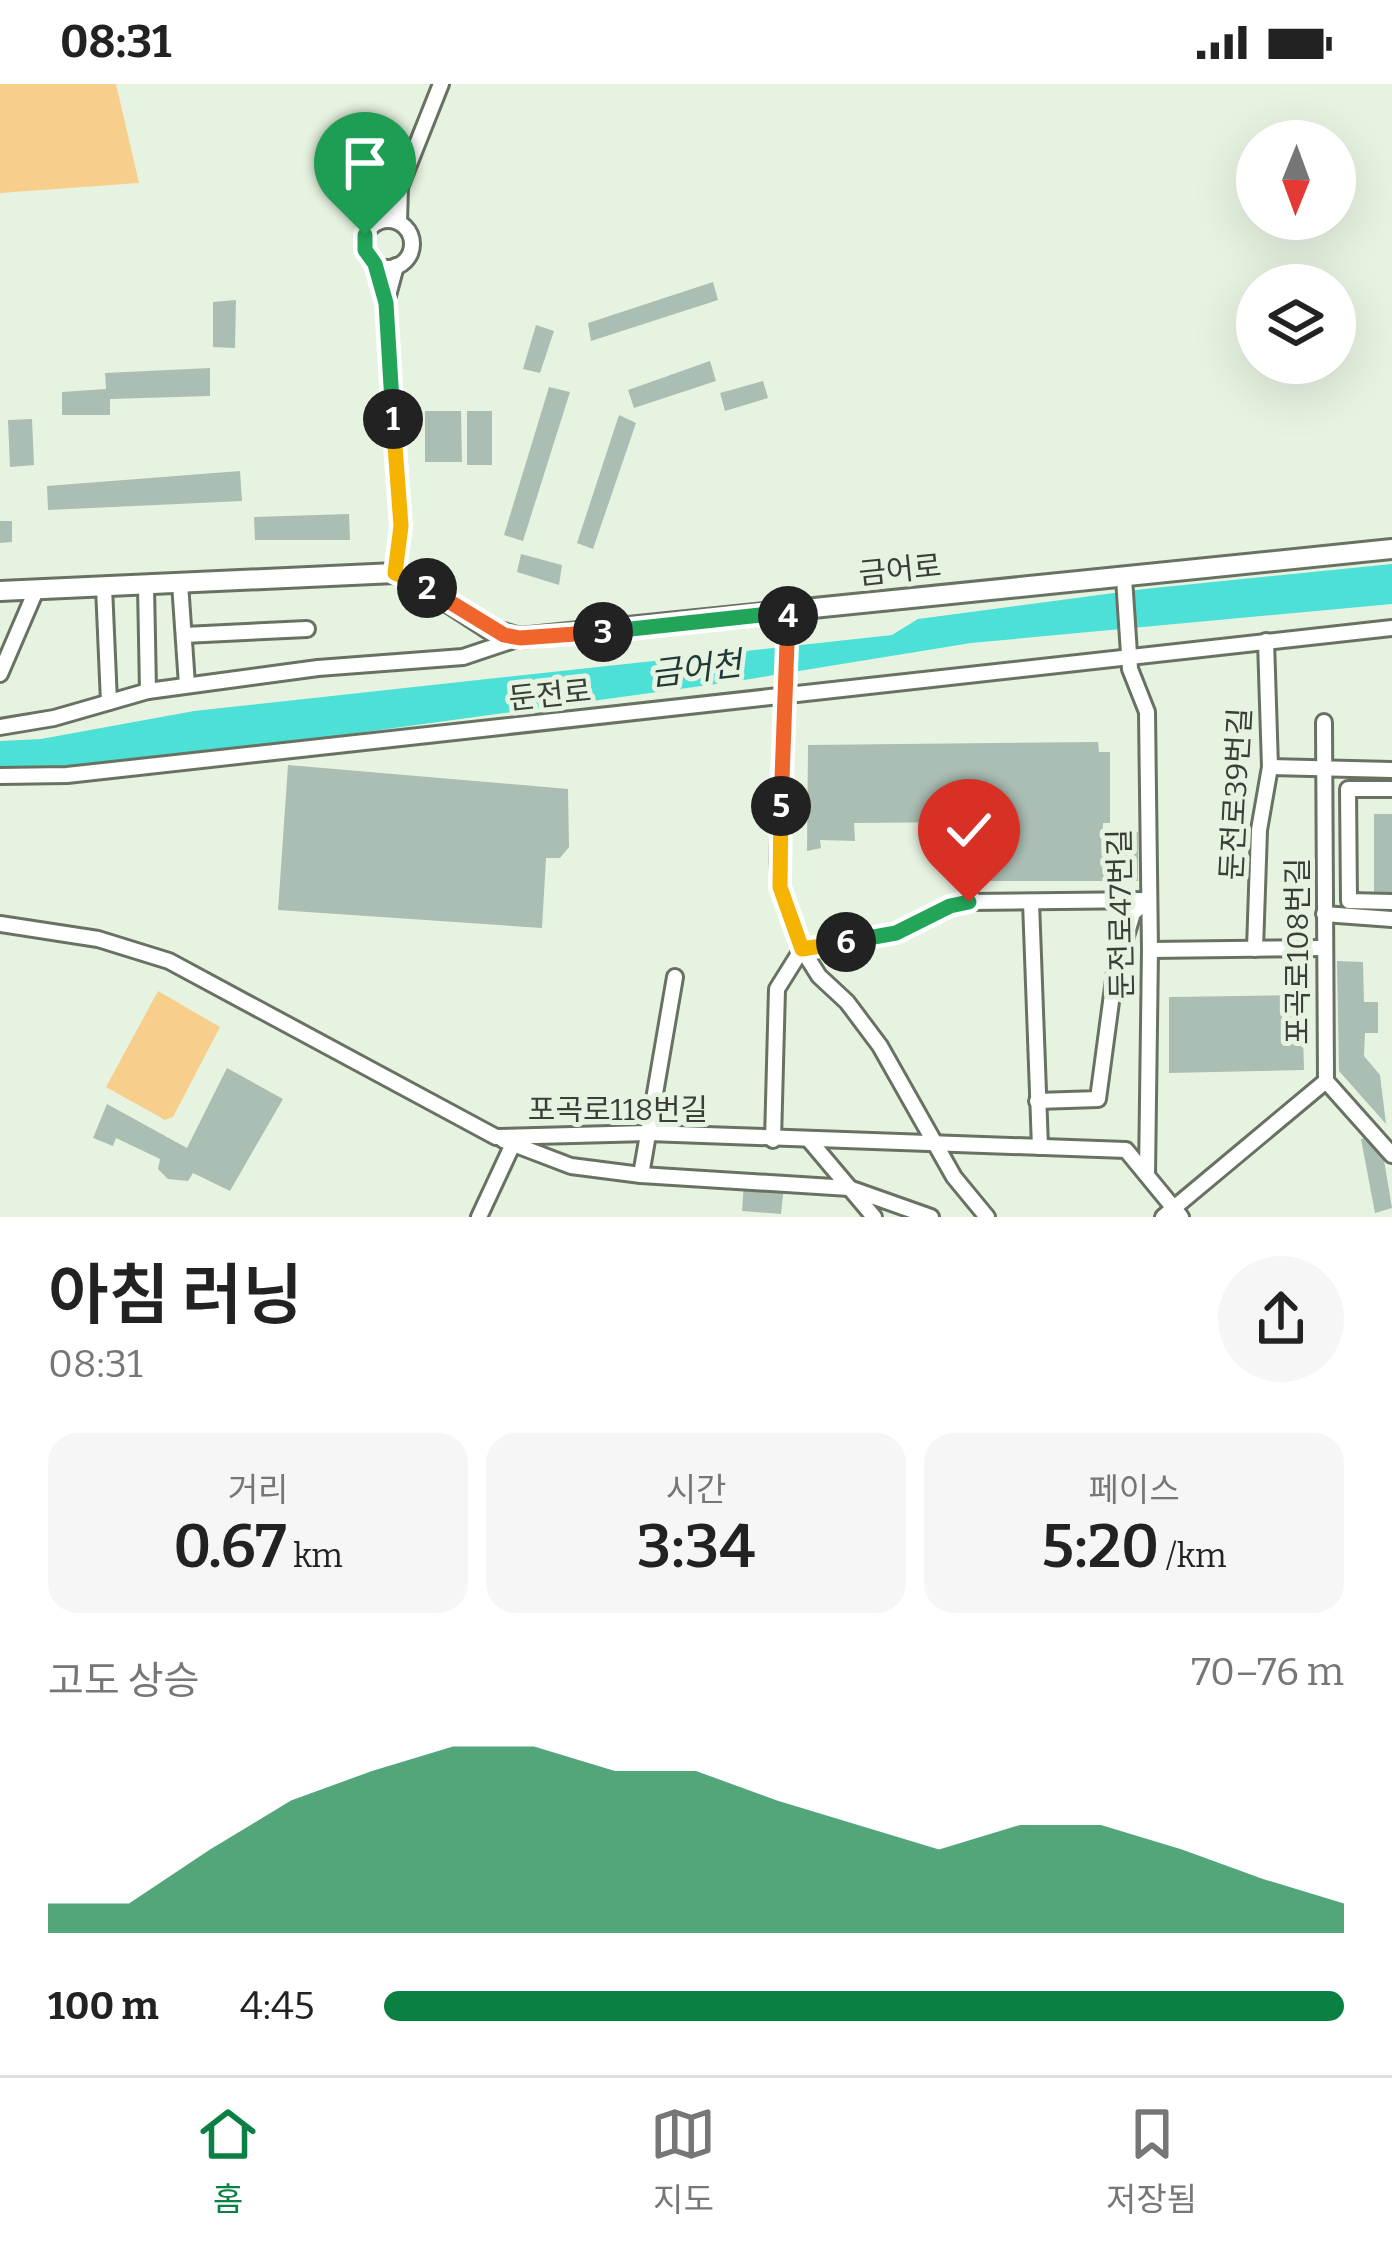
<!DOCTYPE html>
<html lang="ko">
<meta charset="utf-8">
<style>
body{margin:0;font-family:Bitter,"Noto Sans KR",serif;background:#f6f6f6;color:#222;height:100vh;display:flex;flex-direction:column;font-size:45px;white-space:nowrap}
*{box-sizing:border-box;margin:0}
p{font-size:39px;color:#767676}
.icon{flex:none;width:66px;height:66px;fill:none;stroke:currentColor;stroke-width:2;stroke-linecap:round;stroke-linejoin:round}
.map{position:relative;height:1133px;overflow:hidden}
.panel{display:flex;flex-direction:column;background:#fff;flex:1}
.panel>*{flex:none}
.needle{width:78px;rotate:181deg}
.fabs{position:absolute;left:1236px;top:36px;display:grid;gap:24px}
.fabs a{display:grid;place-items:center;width:120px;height:120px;border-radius:50%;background:#fff;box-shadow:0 12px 48px #0002;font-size:60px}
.pin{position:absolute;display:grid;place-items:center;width:102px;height:102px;color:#fff;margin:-123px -51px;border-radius:50% 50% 50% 0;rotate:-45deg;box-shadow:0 0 12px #0007}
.pin .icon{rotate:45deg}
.km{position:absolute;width:60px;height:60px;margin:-30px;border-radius:50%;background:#222;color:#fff;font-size:33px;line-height:60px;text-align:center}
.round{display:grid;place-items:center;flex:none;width:126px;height:126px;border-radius:63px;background:#f6f6f6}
.head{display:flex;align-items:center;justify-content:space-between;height:204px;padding:0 48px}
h1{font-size:66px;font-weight:600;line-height:90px}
.figures{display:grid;grid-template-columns:repeat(3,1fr);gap:18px;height:204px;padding:12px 48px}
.figures div{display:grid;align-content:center;border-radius:30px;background:#f6f6f6;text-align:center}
.figures b{font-size:60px;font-weight:600}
.figures small{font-size:33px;font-weight:400}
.figures p{font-size:33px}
.chart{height:336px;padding:24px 48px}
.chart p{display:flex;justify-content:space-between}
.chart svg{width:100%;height:216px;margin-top:12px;fill:#0b8043;opacity:.7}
ul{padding:0 48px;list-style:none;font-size:39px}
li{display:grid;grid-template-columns:192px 144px 1fr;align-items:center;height:90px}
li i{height:30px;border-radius:15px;background:#0b8043}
.status{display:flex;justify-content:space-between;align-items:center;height:84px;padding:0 60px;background:#fff;direction:ltr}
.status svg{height:33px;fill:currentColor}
.tabs{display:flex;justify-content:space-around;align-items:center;height:168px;border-top:3px solid #e0e0e0;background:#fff;font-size:33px;color:#767676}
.tabs a{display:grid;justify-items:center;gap:6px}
.tabs .selected{color:#0b8043}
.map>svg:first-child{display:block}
.green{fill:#f8ce8d}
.water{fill:#4ce0d7}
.building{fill:#abbeb3}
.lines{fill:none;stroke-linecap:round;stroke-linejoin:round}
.street-casing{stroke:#687262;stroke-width:20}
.secondary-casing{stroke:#687262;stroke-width:24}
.street{stroke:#fff;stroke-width:14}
.secondary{stroke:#fff;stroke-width:18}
.split-1-casing{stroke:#fff;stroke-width:24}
.split-2-casing{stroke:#fff;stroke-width:24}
.split-3-casing{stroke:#fff;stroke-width:24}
.split-4-casing{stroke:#fff;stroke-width:24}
.split-5-casing{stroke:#fff;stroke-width:24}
.split-6-casing{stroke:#fff;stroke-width:24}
.split-7-casing{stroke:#fff;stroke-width:24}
.split-1{stroke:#22a559;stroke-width:15}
.split-2{stroke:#f5b400;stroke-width:15}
.split-3{stroke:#f0652b;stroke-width:15}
.split-4{stroke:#22a559;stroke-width:15}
.split-5{stroke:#f0652b;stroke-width:15}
.split-6{stroke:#f5b400;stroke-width:15}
.split-7{stroke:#22a559;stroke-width:15}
.labels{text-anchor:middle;stroke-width:10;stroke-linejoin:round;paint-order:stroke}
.street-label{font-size:30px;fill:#3a3e37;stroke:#e7f3e1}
.water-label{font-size:33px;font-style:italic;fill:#203937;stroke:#e7f3e1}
</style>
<div class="status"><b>08:31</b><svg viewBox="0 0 49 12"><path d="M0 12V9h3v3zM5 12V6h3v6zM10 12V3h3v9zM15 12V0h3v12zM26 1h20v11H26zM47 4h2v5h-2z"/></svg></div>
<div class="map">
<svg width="1392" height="1133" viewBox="0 0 1392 1133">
<rect width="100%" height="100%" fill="#e7f3e1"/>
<g class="green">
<path d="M 0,0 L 116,0 L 139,99 L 0,109 Z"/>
<path d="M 158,907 L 220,943 L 173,1033 L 165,1036 L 106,1003 Z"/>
</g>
<path class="water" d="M 1392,480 L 1392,520 L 971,559 L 738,597 L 262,662 L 45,686 L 0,683 L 0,657 L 41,655 L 194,627 L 892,551 L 918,535 L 1144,505 Z"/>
<g class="building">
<path d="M 713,198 L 718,216 L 591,257 L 588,239 Z"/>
<path d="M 236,216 L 235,264 L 213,263 L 213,218 Z"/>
<path d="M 536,241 L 554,247 L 540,289 L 523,285 Z"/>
<path d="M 710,277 L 716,297 L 634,324 L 628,306 Z"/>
<path d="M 210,284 L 210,312 L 110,315 L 110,331 L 62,331 L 62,308 L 106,305 L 105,289 Z"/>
<path d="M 763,297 L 768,314 L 725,327 L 720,309 Z"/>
<path d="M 549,303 L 570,308 L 523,457 L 504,451 Z"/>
<path d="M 425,327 L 461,327 L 462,378 L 425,378 Z"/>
<rect x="467" y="327" width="25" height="54"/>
<path d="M 619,331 L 636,339 L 593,465 L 577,459 Z"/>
<path d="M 32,335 L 34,381 L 10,383 L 8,336 Z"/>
<path d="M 240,387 L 242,417 L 48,426 L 47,402 Z"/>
<path d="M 349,430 L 350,456 L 255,456 L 254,433 Z"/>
<path d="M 0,437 L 12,437 L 12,458 L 0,459 Z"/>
<path d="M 521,470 L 562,481 L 559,501 L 517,488 Z"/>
<path d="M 1098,658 L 1099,668 L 1110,668 L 1110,739 L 1103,739 L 1103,748 L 1138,748 L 1138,797 L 967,797 L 965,738 L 854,739 L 855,757 L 820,756 L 821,764 L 807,767 L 808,661 Z"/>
<path d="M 288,681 L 568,705 L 569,763 L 560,774 L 546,774 L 542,844 L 278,826 Z"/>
<rect x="1374" y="730" width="18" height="79"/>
<path d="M 1337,877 L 1363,878 L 1364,918 L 1378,918 L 1378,949 L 1365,949 L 1364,972 L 1380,991 L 1386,1040 L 1339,987 Z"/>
<path d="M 1302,911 L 1304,986 L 1169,989 L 1169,913 Z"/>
<path d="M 227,984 L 283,1015 L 230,1107 L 193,1089 L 188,1097 L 168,1095 L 158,1085 L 160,1075 L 116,1054 L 113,1062 L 93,1054 L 107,1020 L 187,1064 Z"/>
<path d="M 1370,1053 L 1383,1070 L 1392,1124 L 1375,1129 L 1361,1055 Z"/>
<path d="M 744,1098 L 784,1101 L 781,1130 L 742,1127 Z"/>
</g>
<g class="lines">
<defs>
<g id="street">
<path d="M 400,103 L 441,0"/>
<circle cx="388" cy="160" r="24"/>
<path d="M 378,138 L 400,103 L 399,138"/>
<path d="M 375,180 L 386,219 L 396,182"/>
<path d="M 386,219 L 401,442 L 395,489"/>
<path d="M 1124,494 L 1130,585 L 1147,628 L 1150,866 L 1147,1091"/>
<path d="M 180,499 L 187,601"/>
<path d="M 146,502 L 148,607"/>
<path d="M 104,503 L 109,618"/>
<path d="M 184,551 L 307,545"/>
<path d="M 0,590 L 37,504"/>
<path d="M 1324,638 L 1326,997 L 1392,1071"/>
<path d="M 0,643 L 54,634 L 148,607 L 318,584 L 463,573 L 520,554"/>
<path d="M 1270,683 L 1392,686"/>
<path d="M 0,692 L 67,691 L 1392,544"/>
<path d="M 1392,705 L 1348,705 L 1349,817 L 1392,818"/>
<path d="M 1031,818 L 1040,1063"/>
<path d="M 1324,830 L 1392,835"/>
<path d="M 0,840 L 98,855 L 169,877 L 496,1053 L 648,1049 L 1126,1066 L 1181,1133"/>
<path d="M 1255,865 L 1259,746 L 1270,683 L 1266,557"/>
<path d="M 1150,866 L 1324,864"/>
<path d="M 1037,1017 L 1098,1015 L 1115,888 L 1133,829 L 1148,816"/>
<path d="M 503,1056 L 571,1082 L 641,1091 L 849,1104 L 931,1133"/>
<path d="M 773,1056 L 777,905 L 802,865 L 780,803 L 778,779 L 788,528"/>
<path d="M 810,1057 L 874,1133"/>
<path d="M 641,1091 L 675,893"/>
<path d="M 479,1133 L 513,1060"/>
<path d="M 987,1133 L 954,1093 L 880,962 L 847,918 L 819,892 L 802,865 L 896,849 L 950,822 L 969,818 L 1148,816"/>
<path d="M 1163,1133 L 1326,997"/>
</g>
<path id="secondary" d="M 0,507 L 395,489 L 409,493 L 489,545 L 520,554 L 1392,465"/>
</defs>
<use href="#street" class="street-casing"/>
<use href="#secondary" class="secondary-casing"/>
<use href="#street" class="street"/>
<use href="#secondary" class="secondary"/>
</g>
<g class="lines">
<defs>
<path id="split-1" d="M 365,151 L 365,166 L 375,180 L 386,219 L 393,335"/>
<path id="split-2" d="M 393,335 L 401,442 L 395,489 L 427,504"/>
<path id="split-3" d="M 427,504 L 504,551 L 520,554 L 603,548"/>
<path id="split-4" d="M 603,548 L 788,528 L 788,532"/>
<path id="split-5" d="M 781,722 L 788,532"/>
<path id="split-6" d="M 781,722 L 780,803 L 802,865 L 846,858"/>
<path id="split-7" d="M 846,858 L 896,849 L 950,822 L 969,818"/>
</defs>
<use href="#split-1" class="split-1-casing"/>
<use href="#split-2" class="split-2-casing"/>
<use href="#split-3" class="split-3-casing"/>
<use href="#split-4" class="split-4-casing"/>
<use href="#split-5" class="split-5-casing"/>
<use href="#split-6" class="split-6-casing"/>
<use href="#split-7" class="split-7-casing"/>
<use href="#split-1" class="split-1"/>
<use href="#split-2" class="split-2"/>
<use href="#split-3" class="split-3"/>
<use href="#split-4" class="split-4"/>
<use href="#split-5" class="split-5"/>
<use href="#split-6" class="split-6"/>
<use href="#split-7" class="split-7"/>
</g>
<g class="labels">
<g class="street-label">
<text transform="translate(900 486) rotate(-6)" y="10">금어로</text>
<text transform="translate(550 611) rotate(-6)" y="10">둔전로</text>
<text transform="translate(1236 710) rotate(-87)" y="10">둔전로39번길</text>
<text transform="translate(1121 830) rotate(-91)" y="10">둔전로47번길</text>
<text transform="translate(1298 867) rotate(-90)" y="10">포곡로108번길</text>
<text x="618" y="1036">포곡로118번길</text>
</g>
<g class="water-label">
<text transform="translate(696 584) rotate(-7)" y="12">금어천</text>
</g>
</g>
</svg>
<div class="fabs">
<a><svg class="needle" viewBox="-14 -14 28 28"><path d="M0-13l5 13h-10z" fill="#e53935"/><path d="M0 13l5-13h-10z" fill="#767676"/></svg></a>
<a><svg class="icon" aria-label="layers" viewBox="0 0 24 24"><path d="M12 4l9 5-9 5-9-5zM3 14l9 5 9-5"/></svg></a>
</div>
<div class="pin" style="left:365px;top:151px;background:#1e9e55"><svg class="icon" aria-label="arrive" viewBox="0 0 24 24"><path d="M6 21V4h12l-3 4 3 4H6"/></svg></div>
<div class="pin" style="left:969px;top:818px;background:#d93025"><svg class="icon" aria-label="check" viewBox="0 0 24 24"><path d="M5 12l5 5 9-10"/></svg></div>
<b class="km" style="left:393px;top:335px">1</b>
<b class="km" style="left:427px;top:504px">2</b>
<b class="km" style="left:603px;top:548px">3</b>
<b class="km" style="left:788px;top:532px">4</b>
<b class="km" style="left:781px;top:722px">5</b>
<b class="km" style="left:846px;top:858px">6</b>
</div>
<section class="panel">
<div class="head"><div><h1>아침 러닝</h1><p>08:31</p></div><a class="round"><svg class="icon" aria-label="share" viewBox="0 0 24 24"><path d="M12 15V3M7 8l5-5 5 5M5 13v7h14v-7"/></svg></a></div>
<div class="figures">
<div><p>거리</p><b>0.67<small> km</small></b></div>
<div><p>시간</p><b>3:34</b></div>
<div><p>페이스</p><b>5:20<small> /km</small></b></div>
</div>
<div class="chart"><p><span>고도 상승</span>70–76 m</p>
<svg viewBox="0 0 160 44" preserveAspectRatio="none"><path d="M0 44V38L10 38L20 27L30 17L40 11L50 6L60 6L70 11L80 11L90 17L100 22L110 27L120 22L130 22L140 27L150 33L160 38V44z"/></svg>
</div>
<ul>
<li><b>100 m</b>4:45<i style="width:100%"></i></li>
</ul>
</section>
<nav class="tabs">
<a class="selected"><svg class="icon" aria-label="home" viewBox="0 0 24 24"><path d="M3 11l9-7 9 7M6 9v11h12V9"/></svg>홈</a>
<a><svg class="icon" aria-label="map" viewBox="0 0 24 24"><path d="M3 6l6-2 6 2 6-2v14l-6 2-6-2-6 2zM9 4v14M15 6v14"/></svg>지도</a>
<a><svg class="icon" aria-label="saved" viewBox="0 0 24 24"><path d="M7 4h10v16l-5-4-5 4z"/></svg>저장됨</a>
</nav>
